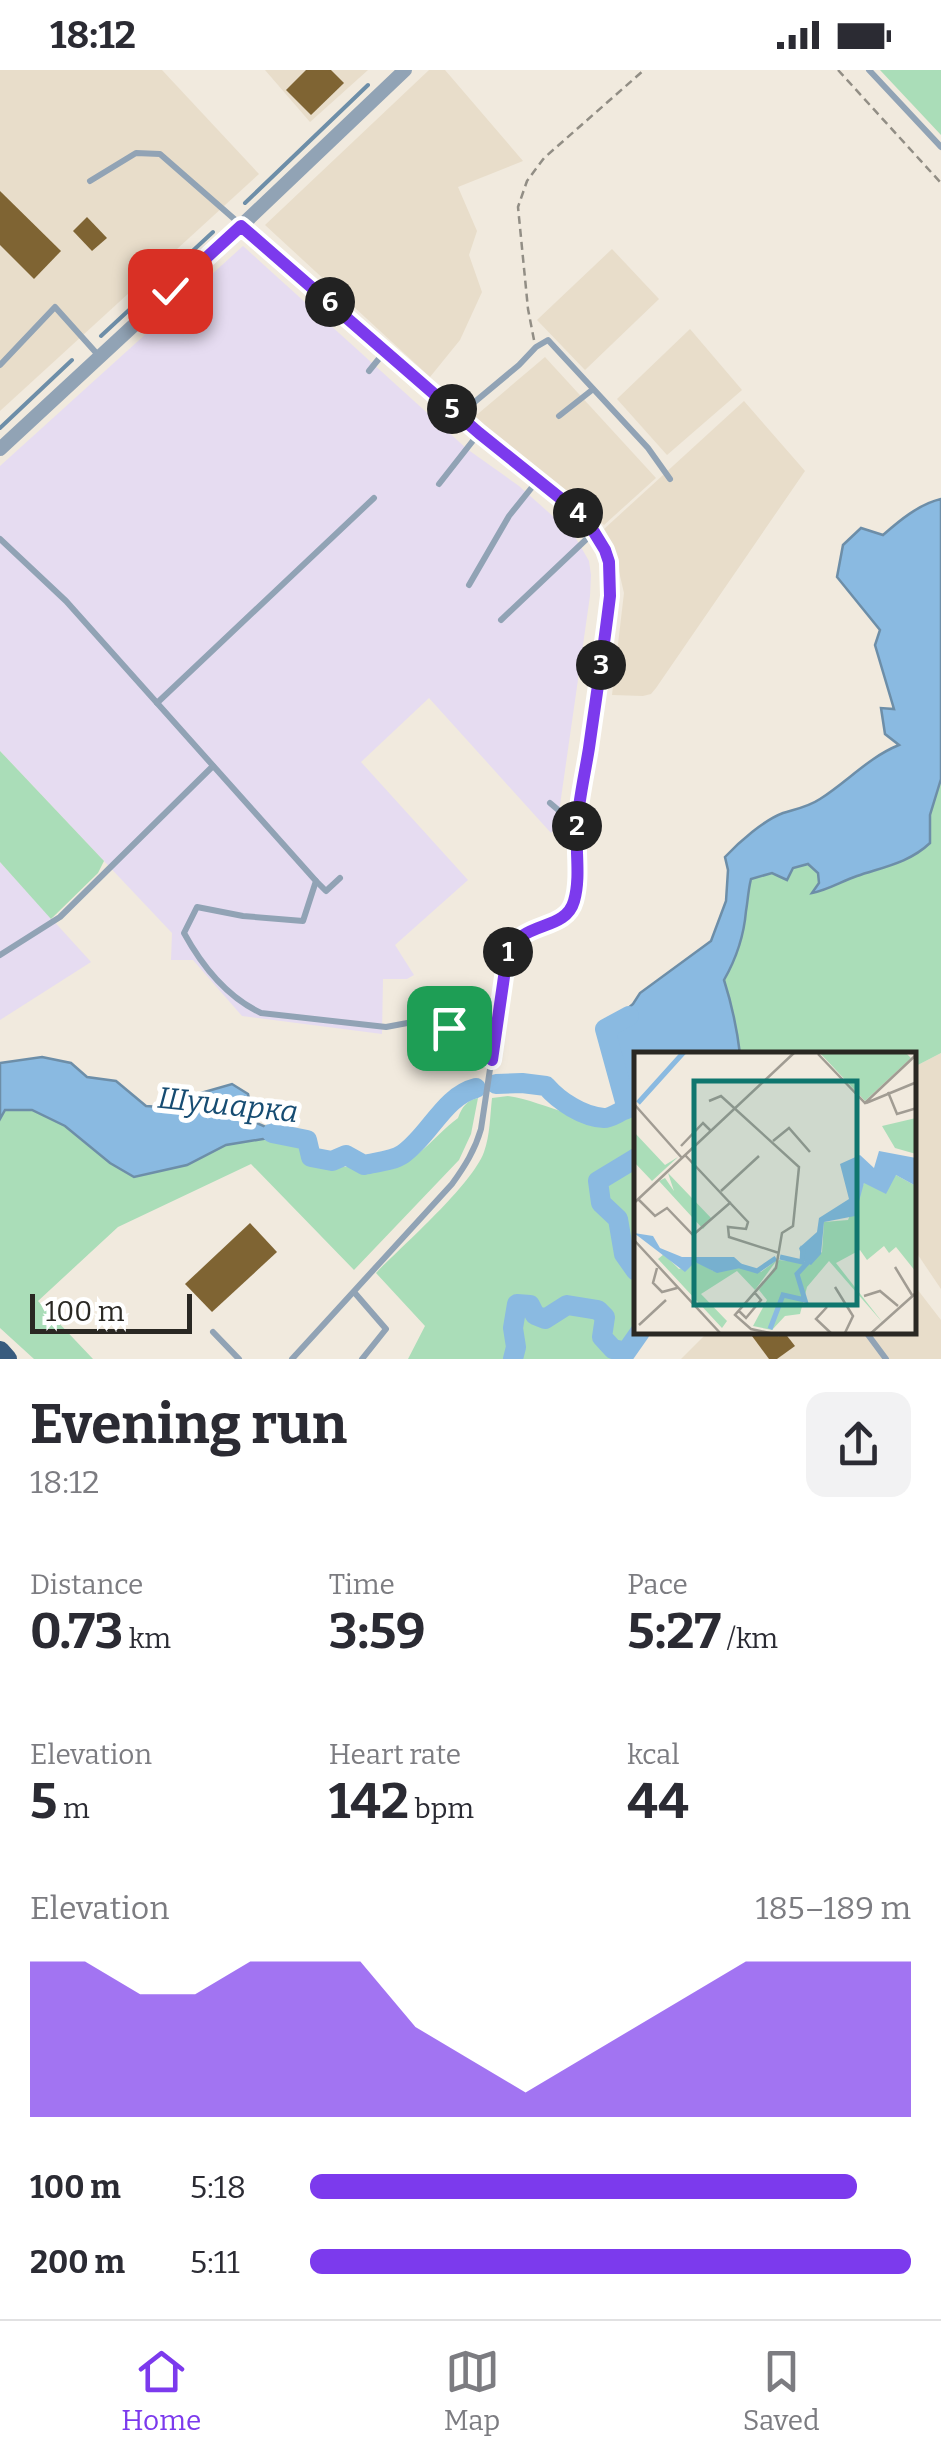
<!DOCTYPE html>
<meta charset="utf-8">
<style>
body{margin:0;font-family:Bitter,serif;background:#f2f2f3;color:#2b2b33;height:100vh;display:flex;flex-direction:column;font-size:38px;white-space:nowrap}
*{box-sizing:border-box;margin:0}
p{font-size:32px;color:#7c7c81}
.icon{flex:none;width:55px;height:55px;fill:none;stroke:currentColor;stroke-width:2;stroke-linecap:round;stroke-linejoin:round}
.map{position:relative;height:1289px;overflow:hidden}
.sheet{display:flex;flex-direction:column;background:#fff;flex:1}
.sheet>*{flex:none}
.scale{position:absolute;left:30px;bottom:25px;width:162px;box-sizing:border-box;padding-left:10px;border:5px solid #2a2823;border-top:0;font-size:28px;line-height:35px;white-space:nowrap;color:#2a2823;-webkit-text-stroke:8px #fff;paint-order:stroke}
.pin{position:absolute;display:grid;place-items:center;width:85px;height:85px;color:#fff;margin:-42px;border-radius:20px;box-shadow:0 5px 15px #0006}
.km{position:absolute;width:50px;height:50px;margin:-25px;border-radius:50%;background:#222;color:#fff;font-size:28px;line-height:50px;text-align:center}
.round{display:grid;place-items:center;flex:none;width:105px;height:105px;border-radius:20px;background:#f2f2f3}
.head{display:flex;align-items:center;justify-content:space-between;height:170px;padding:0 30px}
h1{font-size:55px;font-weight:700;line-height:75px}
.metrics{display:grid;grid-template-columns:repeat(3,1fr);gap:15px;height:170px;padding:10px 30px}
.metrics div{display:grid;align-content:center}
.metrics b{font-size:50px;font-weight:700}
.metrics small{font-size:28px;font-weight:400}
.metrics p{font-size:28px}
.chart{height:280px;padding:20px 30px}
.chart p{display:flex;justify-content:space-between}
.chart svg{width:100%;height:180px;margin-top:10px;fill:#7c3aed;opacity:.7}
ul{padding:0 30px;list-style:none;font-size:32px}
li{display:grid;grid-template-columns:160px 120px 1fr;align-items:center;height:75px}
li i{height:25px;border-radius:12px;background:#7c3aed}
.status{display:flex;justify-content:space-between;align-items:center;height:70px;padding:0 50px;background:#fff;direction:ltr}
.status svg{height:28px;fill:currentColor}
.tabs{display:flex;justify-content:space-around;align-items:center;height:140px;border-top:2px solid #e1e1e2;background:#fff;font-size:28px;color:#7c7c81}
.tabs a{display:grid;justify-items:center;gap:5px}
.tabs .active{color:#7c3aed}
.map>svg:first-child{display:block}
.commercial{fill:#e6dcf1}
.built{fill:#e8ddca}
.green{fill:#aaddb8}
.water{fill:#8abae1;stroke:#6d8ea8;stroke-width:2.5}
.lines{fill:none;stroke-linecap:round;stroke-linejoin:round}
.stream{stroke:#6d8ea8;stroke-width:4}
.river{stroke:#8abae1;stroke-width:20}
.building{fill:#7f6433}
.path{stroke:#928e85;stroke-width:2.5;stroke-dasharray:8 5;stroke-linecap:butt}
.service{stroke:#91a3b5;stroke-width:6}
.tertiary{stroke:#91a3b5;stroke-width:14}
.trunk{stroke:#385b7e;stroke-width:20}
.route-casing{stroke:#fff;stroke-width:20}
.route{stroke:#7c3aed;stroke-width:12}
.labels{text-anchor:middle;stroke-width:10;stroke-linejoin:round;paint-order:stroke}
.water-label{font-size:30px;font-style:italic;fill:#164c72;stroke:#fff}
.inset-river{fill:none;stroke:#8abae1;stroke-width:5}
.inset-road{fill:none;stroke:#a19c93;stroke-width:2.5}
.view{fill:#0f766e;fill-opacity:0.15;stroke:#0f766e;stroke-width:5}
.inset-edge{fill:none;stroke:#2a2823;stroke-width:5}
</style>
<div class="status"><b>18:12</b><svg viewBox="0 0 49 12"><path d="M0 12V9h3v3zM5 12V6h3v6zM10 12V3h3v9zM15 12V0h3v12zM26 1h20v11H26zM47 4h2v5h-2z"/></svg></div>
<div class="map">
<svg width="941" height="1289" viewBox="0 0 941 1289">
<rect width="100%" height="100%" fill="#f1eade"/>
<g class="commercial">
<path d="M 243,176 L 467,379 L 519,416 L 574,465 L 589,491 L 591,505 L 590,526 L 557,756 L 551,763 L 429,628 L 361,692 L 468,810 L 395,875 L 414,905 L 407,909 L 383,909 L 382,964 L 242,946 L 193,890 L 171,890 L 172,863 L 0,681 L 0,396 Z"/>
<path d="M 0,792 L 91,892 L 0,950 Z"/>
</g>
<g class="built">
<path d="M 0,0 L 162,0 L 259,104 L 0,341 Z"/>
<path d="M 265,0 L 368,0 L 310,52 Z"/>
<path d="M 429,0 L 445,0 L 523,91 L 458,117 L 477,161 L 469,185 L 482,222 L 460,270 L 430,307 L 265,155 Z"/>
<path d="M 612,179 L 659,229 L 585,300 L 537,250 Z"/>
<path d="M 690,259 L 742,320 L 667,385 L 617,329 Z"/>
<path d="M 545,287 L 656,408 L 604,455 L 473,348 Z"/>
<path d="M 744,331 L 805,401 L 656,618 L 651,624 L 643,626 L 612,625 L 624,523 L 613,476 L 604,459 Z"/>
<path d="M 941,983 L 941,1219 L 914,1179 L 914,997 Z"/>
<path d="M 914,1215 L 941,1250 L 941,1289 L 681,1289 L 708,1262 L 914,1262 Z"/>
</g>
<g class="green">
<path d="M 880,0 L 941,0 L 941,65 Z"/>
<path d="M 0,681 L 104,791 L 98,803 L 51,849 L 0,792 Z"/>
<path d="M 941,709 L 941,983 L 914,997 L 914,984 L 740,984 C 737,959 732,935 724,910 C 736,890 744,865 746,841 C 748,830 748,821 751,809 L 808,794 L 818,803 L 819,813 L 813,822 C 830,820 842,811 858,805 C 883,797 910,792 930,773 L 930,745 Z"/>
<path d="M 508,1026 C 528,1029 547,1037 567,1043 L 570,1029 L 587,1039 L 590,1046 L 598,1043 L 604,1046 L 635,1041 L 629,1037 L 636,1038 L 636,1262 L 648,1262 L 627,1289 L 408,1289 L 425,1256 L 376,1203 C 403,1175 472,1115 484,1082 C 490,1065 490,1046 492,1028 Z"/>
<path d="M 478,1028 L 471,1064 L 459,1090 L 354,1200 L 251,1094 L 118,1157 L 38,1231 L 93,1289 L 34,1289 L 0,1258 L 0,1049 L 4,1040 L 32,1040 L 65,1056 L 110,1093 L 187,1095 L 226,1075 L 275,1067 L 304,1074 L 306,1091 C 320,1101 328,1099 343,1097 C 353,1095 366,1102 382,1100 C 417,1095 432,1067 458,1048 C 462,1037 467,1030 478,1028 Z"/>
</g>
<g class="water">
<path d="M 941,429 L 941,709 L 930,745 L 930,773 C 909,793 883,797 857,806 C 842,811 828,820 812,823 L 819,813 L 818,803 L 808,794 L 793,798 L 787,810 L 772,803 L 751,809 C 748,821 748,830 746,841 C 744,865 736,889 724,910 C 732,935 737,959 740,984 L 636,984 L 636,1038 L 629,1037 L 606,957 L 633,934 L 640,923 L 711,871 L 726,831 L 728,800 L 725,787 C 739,772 764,750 783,743 C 796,739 808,737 820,729 C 847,712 869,687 899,675 L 885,664 L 881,638 L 894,639 L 875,575 L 880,560 L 837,507 L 843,475 L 861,458 L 883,465 C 899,451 919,434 941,429 Z"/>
<path d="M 42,987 L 71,993 L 87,1007 L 116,1011 L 146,1036 L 175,1038 L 201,1023 L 232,1014 L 248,1024 L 254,1052 L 275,1061 L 299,1065 L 298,1071 L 275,1067 L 226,1075 L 187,1095 L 134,1107 L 110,1093 L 65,1056 L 32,1040 L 5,1040 L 0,1049 L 0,993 Z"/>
</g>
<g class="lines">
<g class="stream">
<path d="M 245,133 L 368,15"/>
<path d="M 101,266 L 213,162"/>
<path d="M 0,358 L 72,290"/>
</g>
<g class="river">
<path d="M 496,1014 L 522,1013 L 546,1016 C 559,1031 583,1047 604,1048 C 611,1048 620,1041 627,1039 L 605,959 L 629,946"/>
<path d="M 272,1063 L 307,1070 L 311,1087 L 332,1091 L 346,1085 L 364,1095 C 377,1092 393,1091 403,1084 C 430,1065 444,1026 476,1018"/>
<path d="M 636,1088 L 598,1111 L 601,1133 L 618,1149 L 624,1184 L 636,1201"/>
<path d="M 513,1289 L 516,1277 L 513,1258 L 517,1234 L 530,1235 L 535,1245 L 545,1249 L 567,1235 L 598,1240 L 605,1247 L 602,1267 L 613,1279 L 626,1282 L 640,1262"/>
</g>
</g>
<g class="building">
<path d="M 306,0 L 331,0 L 344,13 L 311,45 L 286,20 Z"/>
<path d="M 0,121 L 61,181 L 34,209 L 0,175 Z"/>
<path d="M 87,147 L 107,168 L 92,181 L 73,161 Z"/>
<path d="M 250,1153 L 277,1182 L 212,1242 L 185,1214 Z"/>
<path d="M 749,1262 L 784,1262 L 795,1276 L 777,1289 L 769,1289 Z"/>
</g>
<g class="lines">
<g class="path">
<path d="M 838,0 L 941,113"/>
<path d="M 534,270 L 528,239 L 518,137 L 527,111 L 544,88 L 644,0"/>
</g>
<g class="service">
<path d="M 869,0 L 941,77"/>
<path d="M 90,111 L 136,83 L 160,84 L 479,363 L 588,453 L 605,479 L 609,492 L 610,526 L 608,549 C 601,592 595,635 589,678 C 585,704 579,729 577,754 C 575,779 581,807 574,831 C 565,863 521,849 507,886 L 481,1059 C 475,1080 465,1096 452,1114 L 292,1289"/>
<path d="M 0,295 L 55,237 L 99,286"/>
<path d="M 369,301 L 386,280"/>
<path d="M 459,345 L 519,295 L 536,277 L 548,270 L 648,378 L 670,409"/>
<path d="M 559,346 L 592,320"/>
<path d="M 439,414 L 479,363"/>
<path d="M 0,469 L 66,531 L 316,811 L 303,851 L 243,846 L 197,837 L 184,863 C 202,896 227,927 261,943 L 386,957 L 418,951 L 438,953 L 493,990"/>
<path d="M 469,515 L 509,446 L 537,411"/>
<path d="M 501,550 L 594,462"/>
<path d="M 157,633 L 374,428"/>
<path d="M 550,733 L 576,755"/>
<path d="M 316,811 L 326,821 L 340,808"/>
<path d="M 0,885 L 60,847 L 213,696"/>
<path d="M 354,1222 L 386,1259 L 362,1289"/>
<path d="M 213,1262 L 239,1289"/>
<path d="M 866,1262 L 886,1289"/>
</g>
<path class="tertiary" d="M 0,379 L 241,156 L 405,0"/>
<path class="trunk" d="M 0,1281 L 7,1289"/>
</g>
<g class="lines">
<defs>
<path id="route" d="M 170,221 L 241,156 L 479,363 L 580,444 L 594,462 L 605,480 L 609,492 L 610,526 C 604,577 596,628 589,678 C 585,703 579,729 577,754 C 575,779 581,807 574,831 C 565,863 520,849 507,886 L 492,990 L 449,958"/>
</defs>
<use href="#route" class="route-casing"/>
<use href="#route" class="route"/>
</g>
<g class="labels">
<g class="water-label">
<text transform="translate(228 1035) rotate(6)" y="10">Шушарка</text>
</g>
</g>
<g transform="translate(634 982)">
<rect width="282" height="282" fill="#f1eade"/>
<path d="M 185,0 L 271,0 L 277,6 L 231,49 ZM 282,66 L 282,102 L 261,96 L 248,74 ZM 0,80 L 31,113 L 44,105 L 18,129 L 0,110 ZM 34,121 L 78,167 L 69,177 L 25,129 L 31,126 L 40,139 ZM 262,123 L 282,134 L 282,220 L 262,195 L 255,201 L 250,194 L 233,208 L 226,198 L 202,211 L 249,271 L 195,209 L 173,235 L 166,262 L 151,264 L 138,278 L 119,274 L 133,248 L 125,238 L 145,208 L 174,211 L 188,200 L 190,170 L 214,168 L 230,131 ZM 30,202 L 45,217 L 65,210 L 79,219 L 107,215 L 127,220 L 143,208 L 121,238 L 103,219 L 67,242 L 93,269 L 88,276 L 24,207 Z" fill="#aaddb8"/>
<path d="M 245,99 L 282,106 L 282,134 L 262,123 L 252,142 L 230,131 L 221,164 L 190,170 L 187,202 L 177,213 L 169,209 L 165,196 L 183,180 L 185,166 L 215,147 L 206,112 L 226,103 L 240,116 ZM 0,181 L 19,184 L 26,196 L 48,205 L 100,205 L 111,215 L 83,221 L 61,210 L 51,220 Z" fill="#8abae1"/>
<path class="inset-river" d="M 4,51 L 50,0M 146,205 L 168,210 L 169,194M 106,214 L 123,219 L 142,206M 136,277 L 149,243 L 171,248 L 163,222 L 176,208"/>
<path class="inset-road" d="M 184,2 L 231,51 L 283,2M 254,40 L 263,62 L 283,56M 75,49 L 87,44 L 165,115 L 159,174 L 148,181 L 142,216 L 101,263 L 117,277 L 145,283M 232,51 L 283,30M 0,52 L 48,106M 139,89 L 155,76 L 176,100M 47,94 L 69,71 L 77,79M 51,103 L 114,170 L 112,177 L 94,175 L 95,185 L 145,201M 87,139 L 125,104M 4,147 L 21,164 L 33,156 L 59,183 L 97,150M 0,151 L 161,0M 0,188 L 88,283M 261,215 L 278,243M 23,216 L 19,231 L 28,240 L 43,236M 201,235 L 219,264 L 210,283M 230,244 L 246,239 L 264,254M 193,255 L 182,267 L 199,283M 105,259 L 112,266 L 127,248 L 121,241M 5,273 L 32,248M 235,283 L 283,240"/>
<path class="view" d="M 60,29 L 223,29 L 223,253 L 60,253 Z"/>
<rect width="282" height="282" class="inset-edge"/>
</g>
</svg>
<div class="scale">100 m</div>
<div class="pin" style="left:449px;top:958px;background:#1e9e55"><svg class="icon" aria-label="arrive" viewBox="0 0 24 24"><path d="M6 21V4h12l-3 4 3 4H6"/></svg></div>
<div class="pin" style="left:170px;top:221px;background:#d93025"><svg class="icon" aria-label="check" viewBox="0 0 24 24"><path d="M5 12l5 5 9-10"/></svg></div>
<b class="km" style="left:508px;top:882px">1</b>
<b class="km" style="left:577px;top:756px">2</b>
<b class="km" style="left:601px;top:595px">3</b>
<b class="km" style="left:578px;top:443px">4</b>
<b class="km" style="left:452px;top:339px">5</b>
<b class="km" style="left:330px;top:232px">6</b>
</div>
<section class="sheet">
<div class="head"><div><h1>Evening run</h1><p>18:12</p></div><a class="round"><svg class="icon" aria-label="share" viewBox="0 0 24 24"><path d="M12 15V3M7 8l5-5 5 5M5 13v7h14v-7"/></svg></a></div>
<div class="metrics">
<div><p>Distance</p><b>0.73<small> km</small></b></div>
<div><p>Time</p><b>3:59</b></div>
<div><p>Pace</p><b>5:27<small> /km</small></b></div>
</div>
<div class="metrics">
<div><p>Elevation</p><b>5<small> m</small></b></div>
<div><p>Heart rate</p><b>142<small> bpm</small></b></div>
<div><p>kcal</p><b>44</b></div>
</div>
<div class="chart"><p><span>Elevation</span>185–189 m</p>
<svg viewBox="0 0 160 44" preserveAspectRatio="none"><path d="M0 44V6L10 6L20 14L30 14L40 6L50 6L60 6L70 22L80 30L90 38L100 30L110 22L120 14L130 6L140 6L150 6L160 6V44z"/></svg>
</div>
<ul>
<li><b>100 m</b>5:18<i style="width:91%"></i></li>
<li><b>200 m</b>5:11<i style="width:100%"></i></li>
</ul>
</section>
<nav class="tabs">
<a class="active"><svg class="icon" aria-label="home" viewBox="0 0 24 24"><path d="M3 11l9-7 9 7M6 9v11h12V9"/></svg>Home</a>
<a><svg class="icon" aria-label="map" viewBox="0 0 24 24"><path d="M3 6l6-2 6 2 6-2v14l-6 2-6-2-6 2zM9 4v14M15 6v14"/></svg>Map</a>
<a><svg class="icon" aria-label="saved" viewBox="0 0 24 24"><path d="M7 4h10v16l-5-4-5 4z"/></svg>Saved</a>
</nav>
